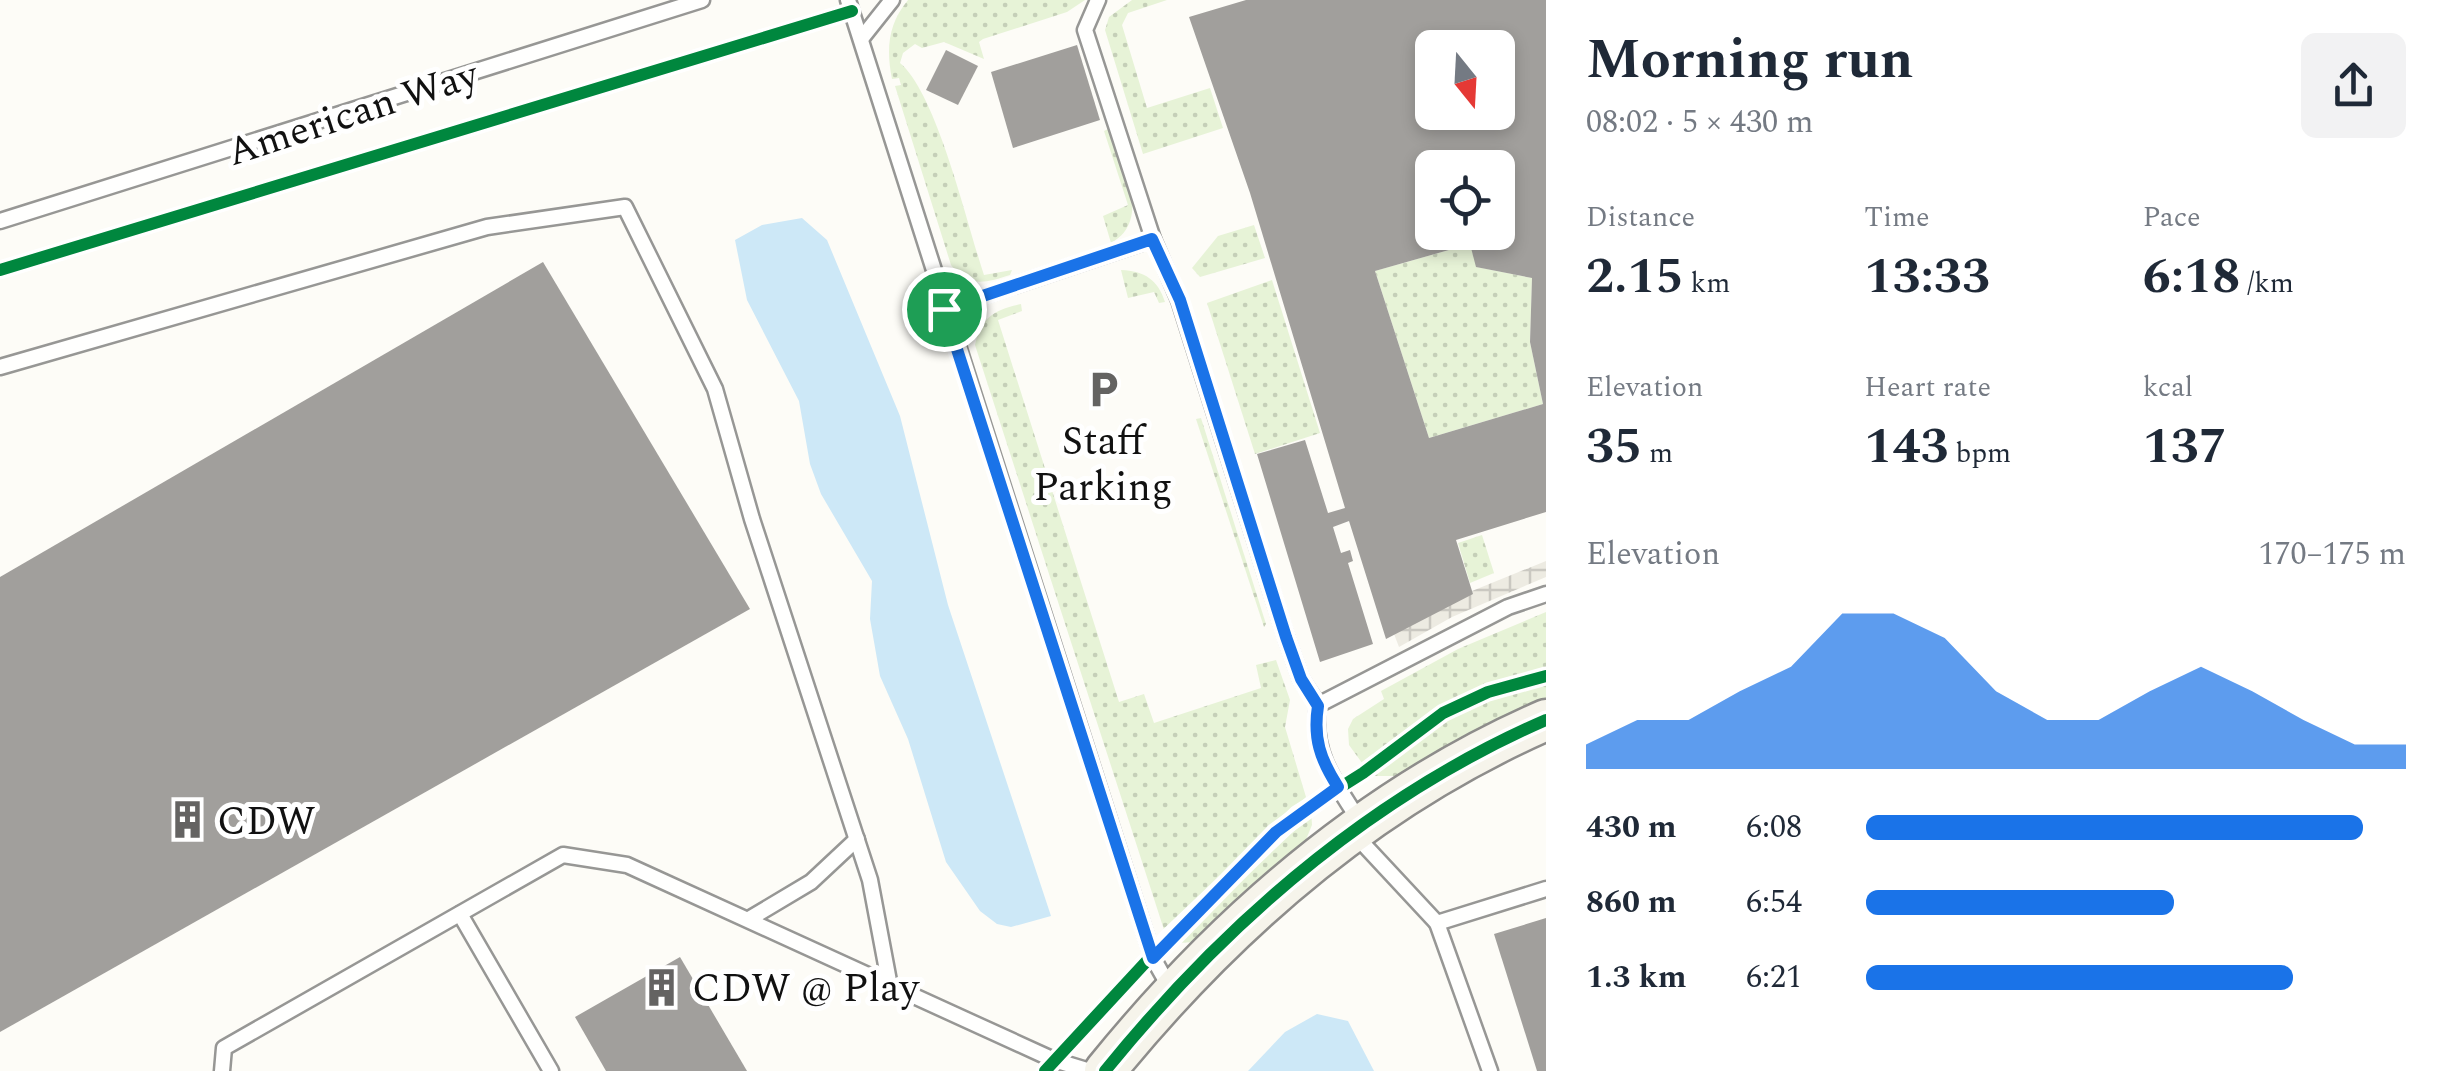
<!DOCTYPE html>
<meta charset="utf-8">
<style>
body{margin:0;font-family:Spectral,serif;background:#f2f2f3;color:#1f2937;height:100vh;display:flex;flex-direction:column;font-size:38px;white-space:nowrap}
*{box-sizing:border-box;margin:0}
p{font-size:32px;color:#747a83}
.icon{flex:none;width:55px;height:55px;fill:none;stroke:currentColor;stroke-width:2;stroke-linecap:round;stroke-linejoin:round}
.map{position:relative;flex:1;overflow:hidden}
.side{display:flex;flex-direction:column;background:#fff;width:900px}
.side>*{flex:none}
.needle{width:65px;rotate:162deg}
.controls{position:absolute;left:1415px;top:30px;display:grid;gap:20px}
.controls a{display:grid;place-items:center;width:100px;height:100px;border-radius:15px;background:#fff;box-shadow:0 5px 15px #0003;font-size:50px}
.pin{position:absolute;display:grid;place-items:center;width:85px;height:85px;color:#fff;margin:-42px;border:5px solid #fff;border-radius:50%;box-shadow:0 2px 10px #0007}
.round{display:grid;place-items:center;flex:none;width:105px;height:105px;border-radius:15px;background:#f2f2f3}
.summary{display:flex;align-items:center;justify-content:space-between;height:170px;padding:0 40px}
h1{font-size:55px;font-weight:700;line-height:75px}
.figures{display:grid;grid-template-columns:repeat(3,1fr);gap:15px;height:170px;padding:10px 40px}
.figures div{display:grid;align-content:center}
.figures b{font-size:50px;font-weight:700}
.figures small{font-size:28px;font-weight:400}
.figures p{font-size:28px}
.chart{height:280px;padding:20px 40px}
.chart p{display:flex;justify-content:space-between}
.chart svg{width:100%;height:180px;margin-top:10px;fill:#1a73e8;opacity:.7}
ul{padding:0 40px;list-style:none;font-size:32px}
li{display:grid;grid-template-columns:160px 120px 1fr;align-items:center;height:75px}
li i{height:25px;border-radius:12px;background:#1a73e8}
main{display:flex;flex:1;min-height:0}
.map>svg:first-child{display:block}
.grass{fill:url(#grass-dots)}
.plaza{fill:url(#plaza-grid)}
.water{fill:#cde8f7}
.building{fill:#a19f9c;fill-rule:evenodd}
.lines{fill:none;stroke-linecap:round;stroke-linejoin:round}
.lane-casing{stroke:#979795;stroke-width:19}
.secondary-casing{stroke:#8e8d8b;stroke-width:45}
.lane{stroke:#fffffe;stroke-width:14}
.secondary{stroke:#f6f4eb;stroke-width:40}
.cycleway-casing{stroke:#fff;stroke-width:19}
.cycleway{stroke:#00873e;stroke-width:12}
.route-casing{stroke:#fff;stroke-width:20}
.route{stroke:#1a73e8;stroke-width:12}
.labels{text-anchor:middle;stroke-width:10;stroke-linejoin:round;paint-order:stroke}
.street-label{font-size:40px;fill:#111;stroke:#fff}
.poi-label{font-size:40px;fill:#111;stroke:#fff;text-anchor:start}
</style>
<main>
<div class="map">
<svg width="1546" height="1071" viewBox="0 0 1546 1071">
<defs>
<pattern id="grass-dots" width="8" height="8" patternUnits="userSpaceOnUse" patternTransform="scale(2.5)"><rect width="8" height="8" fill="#e7f3d7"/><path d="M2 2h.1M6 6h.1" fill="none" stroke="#c5cfb8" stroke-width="1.8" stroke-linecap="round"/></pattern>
<pattern id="plaza-grid" width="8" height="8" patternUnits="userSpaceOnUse" patternTransform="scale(2.5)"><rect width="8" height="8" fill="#edebe2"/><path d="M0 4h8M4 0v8" fill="none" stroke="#cac8c1"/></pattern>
</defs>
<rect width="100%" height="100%" fill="#fdfcf7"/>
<g class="grass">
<path d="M 908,0 L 1085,0 L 1067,12 L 983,39 L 979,42 L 984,59 L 944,42 L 922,48 L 915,44 L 903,53 L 900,63 C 937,94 967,224 984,275 L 1012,270 L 1010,275 C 986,283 967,288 951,265 L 895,86 L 901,85 L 899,78 L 892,79 C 886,49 888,24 908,0 Z"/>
<path d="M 1132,0 L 1167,0 L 1128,13 L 1122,25 L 1147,108 L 1210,88 L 1223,128 L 1143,154 L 1105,30 L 1109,17 Z"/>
<path d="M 1110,128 C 1121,163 1154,220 1111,243 L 1103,216 L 1128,205 L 1104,131 Z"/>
<path d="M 1254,225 L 1265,258 L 1200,277 L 1192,268 L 1218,236 Z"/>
<path d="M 1470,244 L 1477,267 L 1532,278 L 1530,342 L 1543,404 L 1429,438 L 1375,271 Z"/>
<path d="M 1121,270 C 1145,271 1158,280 1165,302 L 1159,303 L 1154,292 L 1128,298 Z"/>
<path d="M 1272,280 L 1320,433 L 1255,454 L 1207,303 Z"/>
<path d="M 1021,304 L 1022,311 L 998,320 L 1119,702 L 1144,694 L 1154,723 L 1261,688 L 1256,665 L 1276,660 L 1290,700 L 1285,727 L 1306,797 L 1166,936 L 975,345 C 981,317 994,310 1021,304 Z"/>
<path d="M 1201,418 L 1266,624 L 1264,627 L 1196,419 Z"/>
<path d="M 1482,535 L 1494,573 L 1470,583 L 1458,543 Z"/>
<path d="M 1546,612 L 1546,672 L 1469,693 L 1434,711 L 1365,767 L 1349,745 L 1348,729 L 1353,719 L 1384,699 L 1381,691 L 1458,649 Z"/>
<path d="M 1546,683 L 1546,699 L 1455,741 L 1395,776 L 1369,776 L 1460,709 L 1478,700 Z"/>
<path d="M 1311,810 L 1312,825 L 1305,842 L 1197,942 L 1176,943 L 1274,839 Z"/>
</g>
<path class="plaza" d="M 1546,561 L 1546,577 L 1452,617 L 1399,647 L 1394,634 L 1472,591 Z"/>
<g class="water">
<path d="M 802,218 L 827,240 L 900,416 L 948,605 L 1051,916 L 1011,927 L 997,924 L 980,911 L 946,862 L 908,739 L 880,676 L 870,619 L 872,581 L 821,494 L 810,464 L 799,401 L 747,300 L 735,240 L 762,225 Z"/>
<path d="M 1317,1014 L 1348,1021 L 1374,1071 L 1248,1071 L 1285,1032 Z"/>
</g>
<g class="building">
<path d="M 1246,0 L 1546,0 L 1546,512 L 1456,540 L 1473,594 L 1386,639 L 1349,521 L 1333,527 L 1341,553 L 1350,550 L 1353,561 L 1348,563 L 1373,644 L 1320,662 L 1257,454 L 1305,440 L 1328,513 L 1345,508 L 1250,193 L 1189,17 ZM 1432,48 L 1498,48 L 1498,112 L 1432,112 ZM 1432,168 L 1498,168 L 1498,232 L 1432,232 ZM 1470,244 L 1476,267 L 1532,278 L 1530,342 L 1543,404 L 1429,438 L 1375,271 Z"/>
<path d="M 1077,45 L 1100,120 L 1013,148 L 991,72 Z"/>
<path d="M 946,50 L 978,66 L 958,105 L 926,90 Z"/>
<path d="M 543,262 L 750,609 L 0,1032 L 0,577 Z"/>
<path d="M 1546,918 L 1546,1071 L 1537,1071 L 1494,934 Z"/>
<path d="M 680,957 L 747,1071 L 606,1071 L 575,1017 Z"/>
</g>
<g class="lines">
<defs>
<g id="lane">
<path d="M 848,0 L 1153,958 L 1170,988"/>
<path d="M 1098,0 L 1085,30 L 1153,239 L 1179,300 L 1286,637 L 1301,679 L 1318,705"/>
<path d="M 861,39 L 892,0"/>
<path d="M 0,221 L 702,0"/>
<path d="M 944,309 L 1153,239"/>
<path d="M 0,367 L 487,227 L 625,207 L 715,389 L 752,519 L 870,880 L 889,981"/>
<path d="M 1361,823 C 1336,784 1311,753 1318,705 L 1508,607 L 1546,594"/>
<path d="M 1355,835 L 1437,923 L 1546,889"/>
<path d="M 460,914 L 551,1071"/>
<path d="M 749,919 L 811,882 L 857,839"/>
<path d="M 1437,923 L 1490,1071"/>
<path d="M 222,1071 L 224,1048 L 563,855 L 627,865 L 1054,1060 L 1090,1071"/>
</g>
<path id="secondary" d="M 1105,1071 C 1226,922 1369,797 1546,720"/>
</defs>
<use href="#lane" class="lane-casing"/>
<use href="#secondary" class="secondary-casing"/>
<use href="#lane" class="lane"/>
<use href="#secondary" class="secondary"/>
<defs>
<g id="cycleway">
<path d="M 0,270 L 852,11"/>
<path d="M 1045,1071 L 1169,937 L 1298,814 L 1363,773 L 1443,713 L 1488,692 L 1546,676"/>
<path d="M 1105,1071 C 1226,922 1369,797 1546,720"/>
</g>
</defs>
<use href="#cycleway" class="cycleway-casing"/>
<use href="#cycleway" class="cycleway"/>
</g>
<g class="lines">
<defs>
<path id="route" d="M 1152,239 L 1180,300 L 1286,637 L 1301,679 L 1318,706 C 1313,738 1320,759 1338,787 L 1276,832 L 1153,958 L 944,309 Z"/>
</defs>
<use href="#route" class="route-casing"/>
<use href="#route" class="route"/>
</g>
<defs>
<symbol id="parking-bare" viewBox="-9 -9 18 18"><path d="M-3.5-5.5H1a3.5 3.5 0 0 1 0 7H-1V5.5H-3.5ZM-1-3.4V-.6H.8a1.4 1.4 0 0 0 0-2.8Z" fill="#646362" stroke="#fff" stroke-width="2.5" paint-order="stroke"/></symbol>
<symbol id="building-bare" viewBox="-9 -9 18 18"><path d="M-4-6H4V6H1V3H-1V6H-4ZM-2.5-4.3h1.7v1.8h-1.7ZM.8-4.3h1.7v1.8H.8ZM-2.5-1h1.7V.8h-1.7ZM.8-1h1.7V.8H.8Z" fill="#646362" stroke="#fff" stroke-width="2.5" paint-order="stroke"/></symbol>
</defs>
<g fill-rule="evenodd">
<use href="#parking-bare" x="1076" y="362" width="55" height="55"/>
<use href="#building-bare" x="160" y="792" width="55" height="55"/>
<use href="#building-bare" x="634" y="960" width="55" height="55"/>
</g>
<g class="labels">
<g class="street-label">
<text transform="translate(352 112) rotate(-18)" y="14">American Way</text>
</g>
<g class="poi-label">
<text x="1103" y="454" text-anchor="middle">Staff<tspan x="1103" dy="46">Parking</tspan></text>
<text x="217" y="834">CDW</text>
<text x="692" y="1001">CDW @ Play</text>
</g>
</g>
</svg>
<div class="controls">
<a><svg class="needle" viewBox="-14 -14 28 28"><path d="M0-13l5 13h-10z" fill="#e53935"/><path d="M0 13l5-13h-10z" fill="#747a83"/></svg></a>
<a><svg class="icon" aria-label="locate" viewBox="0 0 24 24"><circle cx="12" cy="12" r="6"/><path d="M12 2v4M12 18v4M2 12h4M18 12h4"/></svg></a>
</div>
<div class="pin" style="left:944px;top:309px;background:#1e9e55"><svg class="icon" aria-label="arrive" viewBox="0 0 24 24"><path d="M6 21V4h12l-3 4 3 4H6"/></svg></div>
</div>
<section class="side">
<div class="summary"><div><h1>Morning run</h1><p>08:02 · 5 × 430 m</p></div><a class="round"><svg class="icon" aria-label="share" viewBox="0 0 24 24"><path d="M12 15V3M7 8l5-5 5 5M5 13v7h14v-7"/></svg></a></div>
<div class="figures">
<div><p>Distance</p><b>2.15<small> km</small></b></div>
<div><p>Time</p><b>13:33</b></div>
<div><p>Pace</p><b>6:18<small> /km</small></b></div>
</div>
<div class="figures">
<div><p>Elevation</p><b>35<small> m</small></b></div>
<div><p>Heart rate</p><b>143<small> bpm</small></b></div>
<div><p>kcal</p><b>137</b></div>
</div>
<div class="chart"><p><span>Elevation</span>170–175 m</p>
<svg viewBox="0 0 160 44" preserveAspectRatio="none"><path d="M0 44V38L10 32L20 32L30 25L40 19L50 6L60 6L70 12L80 25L90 32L100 32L110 25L120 19L130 25L140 32L150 38L160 38V44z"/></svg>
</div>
<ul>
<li><b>430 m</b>6:08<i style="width:92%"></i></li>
<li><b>860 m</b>6:54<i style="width:57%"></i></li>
<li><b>1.3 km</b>6:21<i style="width:79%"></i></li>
</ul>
</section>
</main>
